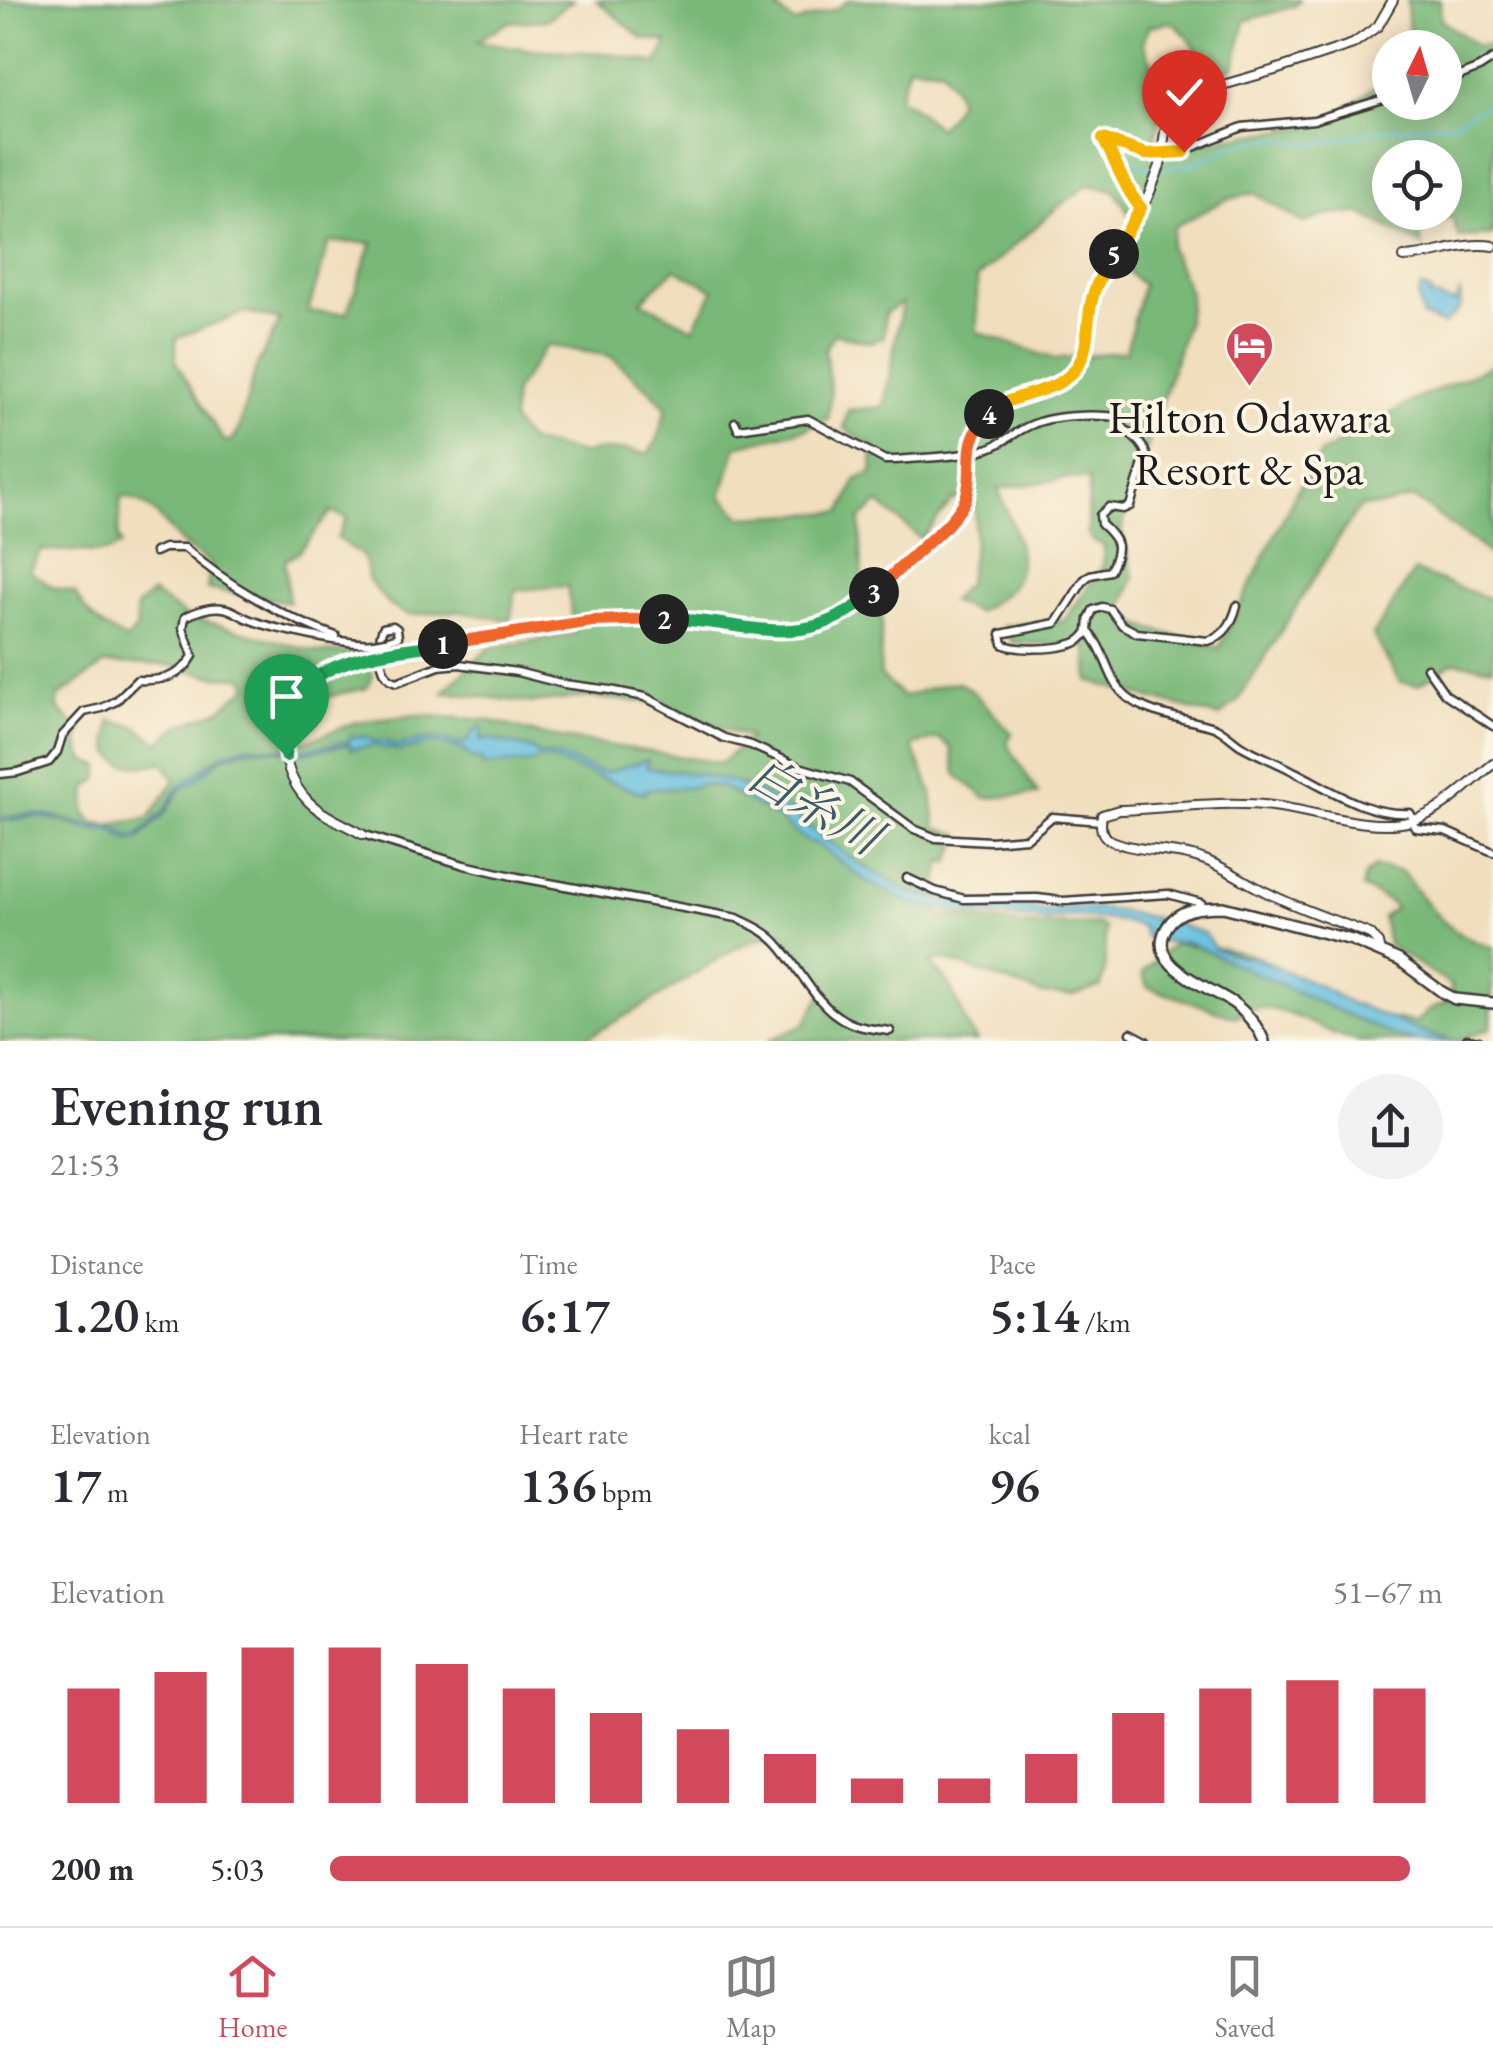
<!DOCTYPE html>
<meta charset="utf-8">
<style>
body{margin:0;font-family:"EB Garamond","Noto Serif JP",serif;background:#f2f2f3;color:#2b2b33;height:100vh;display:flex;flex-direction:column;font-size:38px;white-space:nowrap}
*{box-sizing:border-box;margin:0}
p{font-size:32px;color:#7c7c81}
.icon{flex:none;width:55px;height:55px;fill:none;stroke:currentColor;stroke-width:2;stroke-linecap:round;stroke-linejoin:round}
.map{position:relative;height:1041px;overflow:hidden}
.panel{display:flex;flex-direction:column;background:#fff;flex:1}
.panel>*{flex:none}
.needle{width:65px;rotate:5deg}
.buttons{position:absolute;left:1372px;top:30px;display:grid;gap:20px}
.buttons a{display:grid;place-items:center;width:90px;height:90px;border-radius:50%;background:#fff;box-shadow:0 5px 25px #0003;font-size:50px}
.pin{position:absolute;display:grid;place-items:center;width:85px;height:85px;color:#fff;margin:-102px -42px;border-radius:50% 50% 50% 0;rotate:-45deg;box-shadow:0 0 10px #0007}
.pin .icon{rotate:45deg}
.km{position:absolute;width:50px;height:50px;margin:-25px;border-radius:50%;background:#222;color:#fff;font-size:28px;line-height:50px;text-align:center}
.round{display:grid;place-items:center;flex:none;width:105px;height:105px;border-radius:52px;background:#f2f2f3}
.head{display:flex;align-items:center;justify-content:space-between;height:170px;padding:0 50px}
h1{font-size:55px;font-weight:600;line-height:75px}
.figures{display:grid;grid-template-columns:repeat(3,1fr);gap:15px;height:170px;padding:10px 50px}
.figures div{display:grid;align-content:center}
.figures b{font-size:50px;font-weight:600}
.figures small{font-size:28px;font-weight:400}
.figures p{font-size:28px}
.chart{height:280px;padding:20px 50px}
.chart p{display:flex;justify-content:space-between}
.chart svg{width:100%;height:180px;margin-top:10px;stroke:#d1495b;stroke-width:6}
ul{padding:0 50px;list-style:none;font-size:32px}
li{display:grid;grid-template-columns:160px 120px 1fr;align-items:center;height:75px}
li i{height:25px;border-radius:12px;background:#d1495b}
.tabs{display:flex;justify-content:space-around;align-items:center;height:140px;border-top:2px solid #e1e1e2;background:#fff;font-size:28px;color:#7c7c81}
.tabs a{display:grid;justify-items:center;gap:5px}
.tabs .current{color:#d1495b}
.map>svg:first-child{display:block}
.forest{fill:#79b878;stroke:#4a6a4a;stroke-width:2.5;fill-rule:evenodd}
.water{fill:#61bddf;stroke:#3e6c7e;stroke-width:2.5}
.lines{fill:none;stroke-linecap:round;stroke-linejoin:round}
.stream{stroke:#61bddf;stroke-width:2.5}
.minor-casing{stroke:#3c3934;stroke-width:11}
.tertiary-casing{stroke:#3c3934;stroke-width:12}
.secondary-casing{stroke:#3c3934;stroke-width:14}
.minor{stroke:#fff;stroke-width:6}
.tertiary{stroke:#fff;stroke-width:8}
.secondary{stroke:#fff;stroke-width:9}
.minor-bridge-casing{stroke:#3c3934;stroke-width:11;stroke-linecap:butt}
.tertiary-bridge-casing{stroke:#3c3934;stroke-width:12;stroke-linecap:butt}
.minor-bridge{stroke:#fff;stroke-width:6}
.tertiary-bridge{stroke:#fff;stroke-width:8}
.split-1-casing{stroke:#fff;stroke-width:20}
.split-2-casing{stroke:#fff;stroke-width:20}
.split-3-casing{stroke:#fff;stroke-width:20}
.split-4-casing{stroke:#fff;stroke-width:20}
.split-5-casing{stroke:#fff;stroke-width:20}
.split-6-casing{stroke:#fff;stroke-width:20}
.split-1{stroke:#22a559;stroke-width:12}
.split-2{stroke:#f0652b;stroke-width:12}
.split-3{stroke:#22a559;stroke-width:12}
.split-4{stroke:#f0652b;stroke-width:12}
.split-5{stroke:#f5b400;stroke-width:12}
.split-6{stroke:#f5b400;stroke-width:12}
.labels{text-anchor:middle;stroke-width:8;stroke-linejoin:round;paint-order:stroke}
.poi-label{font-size:45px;fill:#1c1c1c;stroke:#fcf5e5}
.water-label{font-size:48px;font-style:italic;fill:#385c6a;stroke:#fcf5e5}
</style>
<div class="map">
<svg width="1493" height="1041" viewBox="0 0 1493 1041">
<rect width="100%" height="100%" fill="#fcf5e5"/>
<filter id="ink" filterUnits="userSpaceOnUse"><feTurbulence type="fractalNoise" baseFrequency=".01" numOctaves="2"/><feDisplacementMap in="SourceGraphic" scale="20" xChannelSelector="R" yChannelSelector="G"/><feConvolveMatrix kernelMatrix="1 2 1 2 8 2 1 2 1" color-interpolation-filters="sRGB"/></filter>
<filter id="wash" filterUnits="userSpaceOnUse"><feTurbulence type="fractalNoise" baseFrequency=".0048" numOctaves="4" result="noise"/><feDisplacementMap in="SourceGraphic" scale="40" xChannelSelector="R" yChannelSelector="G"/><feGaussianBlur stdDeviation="2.25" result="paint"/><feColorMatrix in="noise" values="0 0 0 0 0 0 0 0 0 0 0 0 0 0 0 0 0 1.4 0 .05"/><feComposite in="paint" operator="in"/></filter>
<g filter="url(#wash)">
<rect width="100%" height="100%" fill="#f0debd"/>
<g class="forest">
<path d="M 0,0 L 573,0 L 547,20 L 509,22 L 477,41 L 527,49 L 606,53 L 657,63 L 667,42 L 642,38 L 596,0 L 784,0 L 778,10 L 795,23 L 838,8 L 849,0 L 1300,0 L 1295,6 L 1245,21 L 1234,67 L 1213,76 L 1187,36 L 1172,22 L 1148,27 L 1143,43 L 1165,93 L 1154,143 L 1184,144 L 1329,123 L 1375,86 L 1390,66 L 1390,102 L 1445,102 L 1445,48 L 1404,47 L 1409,41 L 1407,0 L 1440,0 L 1441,20 L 1476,45 L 1493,46 L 1493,235 L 1458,237 L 1452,217 L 1417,224 L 1422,245 L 1363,214 L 1333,213 L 1304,223 L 1254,193 L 1225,200 L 1174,227 L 1170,248 L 1190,293 L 1187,322 L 1121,530 L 1134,577 L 1121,609 L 1141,626 L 1219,648 L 1296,492 L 1321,454 L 1414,400 L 1493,365 L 1493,560 L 1485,550 L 1414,498 L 1380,506 L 1360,507 L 1341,534 L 1238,701 L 1219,717 L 1089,681 L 1087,647 L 1012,642 L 1003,626 L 1065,620 L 1103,566 L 1104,545 L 1093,541 L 1088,535 L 1089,479 L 1069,478 L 998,489 C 1009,519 1034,560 1010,588 C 1001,598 987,605 977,612 L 950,601 L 967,584 L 974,543 L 976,505 L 954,499 L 921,539 L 879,503 L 860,519 L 862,580 L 882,608 L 880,675 L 903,697 C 916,693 946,681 958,683 C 973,686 998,721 1012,733 L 1007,743 L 1038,794 L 985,798 L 956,774 L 951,748 L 938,738 L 912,746 L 932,793 L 936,828 L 961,834 L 949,863 L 942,861 L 938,880 L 939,915 L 1027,925 L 1097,924 L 1105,928 L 1105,971 L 1101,986 L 1074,996 L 1042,994 L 946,960 L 930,962 L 948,982 L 969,1029 L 977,1041 L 767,1041 L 805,1024 L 826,987 L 782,932 L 753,940 L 734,949 L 647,1004 L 584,1039 L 584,1041 L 0,1041 ZM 909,65 L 942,69 C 962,101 964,99 939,128 C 925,118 915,105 898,99 ZM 1390,158 L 1445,158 L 1445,212 L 1390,212 ZM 1088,185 L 1114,190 L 1139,228 L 1117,262 L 1143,285 L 1126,351 L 1055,359 L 977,332 L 977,278 L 1058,207 ZM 329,242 L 372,243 L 347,313 L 308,312 ZM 675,269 L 714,290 L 693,328 L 641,301 ZM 902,303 L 884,407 L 848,410 L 844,428 L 873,448 L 872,473 L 856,480 L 842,512 L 742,517 L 721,496 L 737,446 L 805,429 L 828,419 L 831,394 L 825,349 L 835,334 L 871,342 L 884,337 L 885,313 ZM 246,312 L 280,320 L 256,368 L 237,434 L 230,441 L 223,440 L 176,362 L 176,338 ZM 547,345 L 610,356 L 652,392 L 666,408 L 657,441 L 647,454 L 627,450 L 594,451 L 582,454 L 528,441 L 512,421 L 514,393 ZM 121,497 C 152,499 163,525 184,545 C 192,552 203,558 211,564 L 207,589 L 289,602 L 285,561 L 298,553 L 331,512 L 347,518 L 337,538 L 363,556 L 369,581 L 389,605 L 408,615 L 455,611 L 510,620 L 516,590 L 567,586 L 575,634 L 489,648 L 443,692 L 534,703 L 585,697 L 656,703 L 750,738 L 721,763 L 543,735 L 488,720 L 417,715 L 356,722 L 304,742 L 295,738 C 295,735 294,723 294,721 C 300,697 347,693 367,688 L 373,675 L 354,652 L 317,652 L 186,616 L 152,593 L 136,607 L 137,627 L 127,640 C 104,629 87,617 75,593 L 52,587 L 30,571 L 42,550 L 108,552 L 121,545 L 118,537 ZM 105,664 L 169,665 L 212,676 L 243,677 L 248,686 L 220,710 L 178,726 L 159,743 L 137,727 L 111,720 C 110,728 108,737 109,745 C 112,771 146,767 163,762 L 175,780 L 149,818 L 108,825 L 92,822 L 85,811 L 87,788 L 98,779 L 101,766 L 85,761 L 79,747 L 80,730 L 58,709 L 58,697 Z"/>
<path d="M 1414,571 L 1493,600 L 1493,668 L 1454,662 L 1418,685 L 1400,682 L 1373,635 Z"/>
<path d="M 1375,867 L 1402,872 C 1434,911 1442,932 1493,948 L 1491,1028 L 1464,1038 L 1460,1041 L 1359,1041 C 1328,1036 1291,1007 1258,1008 C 1250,1008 1241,1014 1235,1017 L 1147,987 L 1142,973 L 1174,943 C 1201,947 1233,948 1259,958 C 1280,966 1299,983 1319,994 C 1348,1011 1382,1019 1416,1022 L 1429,1010 L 1445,1003 L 1452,986 L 1388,945 L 1383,917 L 1395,908 L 1389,901 L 1362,888 L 1365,875 Z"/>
</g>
<g class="water">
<path d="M 1421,288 L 1431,291 L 1430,296 L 1455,303 L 1460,293 C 1463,315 1454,311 1444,325 L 1422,316 L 1418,298 Z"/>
<path d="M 477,727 L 483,728 L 481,741 L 484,741 L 485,738 L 532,749 L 538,754 L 557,756 L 598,772 L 608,772 L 647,760 L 647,768 L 697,774 L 736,783 L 759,792 L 789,810 L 802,822 L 856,862 L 912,893 L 967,903 L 1012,905 L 1049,911 L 1067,906 L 1120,911 L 1179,923 L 1184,927 L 1204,933 L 1215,949 L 1242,957 L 1249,955 L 1319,985 L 1354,1006 L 1356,1004 L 1421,1032 L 1453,1041 L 1414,1041 L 1385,1032 L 1187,942 L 1159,942 L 1146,937 L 1142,927 L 1122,921 L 1074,916 L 1049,920 L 966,914 L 910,903 L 866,881 L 814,842 L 809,843 L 774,815 L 722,787 L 700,784 L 689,788 L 646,789 L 645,793 L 635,791 L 550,759 L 536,759 L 531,763 L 482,765 L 482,759 L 475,760 L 461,749 L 434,743 L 400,751 L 376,745 L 351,749 L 350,744 L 303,753 L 259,748 L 240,751 L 221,758 L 195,781 L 180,790 L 165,814 L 136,841 L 126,840 L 113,831 L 87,829 L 60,820 L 32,817 L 0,821 L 0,818 L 34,814 L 52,816 L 84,825 L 113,827 L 132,838 L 140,834 L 165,810 L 178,788 L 224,753 L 248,746 L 302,750 L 349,741 L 351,736 L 369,737 L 372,741 L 386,741 L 395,746 C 409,744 421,740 436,739 C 444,739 452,744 460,744 C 469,743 472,733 477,727 Z"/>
</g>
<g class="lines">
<g class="stream">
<path d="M 1115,152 L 1146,168 L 1155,168"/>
<path d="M 1163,169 L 1189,166 L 1235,145 L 1276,138 L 1311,145 L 1381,130 L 1453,123 L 1493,102"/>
</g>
</g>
</g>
<g filter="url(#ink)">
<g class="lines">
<defs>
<g id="minor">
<path d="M 1445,82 L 1479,68 L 1493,59"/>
<path d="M 1103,139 L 1147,154 L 1184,151 L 1242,127 L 1314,120 L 1390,97"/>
<path d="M 1104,140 C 1117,162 1124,189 1141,208"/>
<path d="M 735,422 L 738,429 L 808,419 L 885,460 L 894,460 C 925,457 959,458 989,448 C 1004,443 1016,431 1031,425 C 1052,415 1094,414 1118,417 C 1122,434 1141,437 1146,454 L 1130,506 L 1123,509 L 1109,507 L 1100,515 L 1101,524 C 1120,541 1121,547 1110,571 L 1090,575 L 1084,580 L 1056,623 L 1001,634 L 1003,644 C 1015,651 1054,649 1068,645 C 1078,643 1083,639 1088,631"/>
<path d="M 155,552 L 164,548 L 185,548 C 224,583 286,619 336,636"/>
<path d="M 1237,606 C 1232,623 1225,636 1208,641 L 1137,633 L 1122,625 L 1110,609 L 1102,607 L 1093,610 L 1089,619 L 1088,631 C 1106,650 1108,682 1127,697 C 1150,716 1187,718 1214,727 C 1224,731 1231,739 1240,745 C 1257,755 1277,762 1295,772 C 1332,790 1367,816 1410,813 L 1414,820"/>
<path d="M 385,641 L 398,637 L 397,629 L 393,626 L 383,628 C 378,638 379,670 389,678 C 391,680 394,681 397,682 L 439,666 L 459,664 L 517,672 L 564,684 L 610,690 L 645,697 L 724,738 L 751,745 L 799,767 L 850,782 L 914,829 L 936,838 L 990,841 L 1027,838 L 1052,817 L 1101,821"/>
<path d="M 1427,668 L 1445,694 L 1493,726"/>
<path d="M 0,774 L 18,772 L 49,762 L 57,752 L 62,736 L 84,712 L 102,708 L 116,701 L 137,680 C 160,681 181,678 193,656 L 183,628 L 185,617 C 195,612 211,606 223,608 C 233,609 241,617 251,620 C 273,629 351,646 374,643"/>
<path d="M 1411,821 L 1416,828 L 1445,831 L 1493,852"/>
<path d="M 362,834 L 464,865 L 517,877 L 737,918 C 752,925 766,931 777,943 C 800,967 814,1004 844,1020 C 858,1028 874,1029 890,1031"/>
<path d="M 907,878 L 935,891 L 964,899 L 1037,898 L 1063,901 L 1168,894 L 1201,903 L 1204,907"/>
<path d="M 1131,1033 L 1146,1041"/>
<path d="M 1466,1041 L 1467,1039 L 1479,1041"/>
</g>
<g id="tertiary">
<path d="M 1165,132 L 1175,110 L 1182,103 L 1202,91 L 1275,70 L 1353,44 L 1378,26 L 1393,0"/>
<path d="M 1404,257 C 1434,256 1463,241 1493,246"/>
<path d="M 362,834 C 344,824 323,816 308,801 C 273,765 278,705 318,675 C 331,665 346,661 361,656 L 592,621 L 628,619 L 680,619 L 781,632 L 800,631 L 822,626 L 841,617 L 866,599 L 947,525 C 954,517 961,510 965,500 C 974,475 964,449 980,425 C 1003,389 1047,400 1072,373 C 1090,354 1086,330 1090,307 C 1097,267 1128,231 1148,197"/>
<path d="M 1380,952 L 1378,943 L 1370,934 C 1337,921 1302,910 1270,894 C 1247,884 1226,867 1202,859 C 1173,848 1140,853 1112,841 C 1100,836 1100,826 1102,815 L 1119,810 C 1169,808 1223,800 1273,806 C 1313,811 1373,832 1411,821 C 1443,812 1468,784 1493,764"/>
</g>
<path id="secondary" d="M 1264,1041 C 1258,1026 1248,1015 1236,1005 C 1213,987 1143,968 1167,927 C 1178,908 1203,907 1223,907 L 1352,940 L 1399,960 L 1442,992 L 1455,999 L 1493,1003"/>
</defs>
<use href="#minor" class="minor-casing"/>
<use href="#tertiary" class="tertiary-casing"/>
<use href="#secondary" class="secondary-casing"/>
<use href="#minor" class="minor"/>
<use href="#tertiary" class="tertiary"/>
<use href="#secondary" class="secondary"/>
<defs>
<path id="minor-bridge" d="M 374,643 L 385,641"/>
<path id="tertiary-bridge" d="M 1148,197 L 1160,166 L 1165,132"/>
</defs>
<use href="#minor-bridge" class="minor-bridge-casing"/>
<use href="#tertiary-bridge" class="tertiary-bridge-casing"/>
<use href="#minor-bridge" class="minor-bridge"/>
<use href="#tertiary-bridge" class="tertiary-bridge"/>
</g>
</g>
<g class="lines" filter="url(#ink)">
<defs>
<path id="split-1" d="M 286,756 C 274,658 375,654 443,644"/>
<path id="split-2" d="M 443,644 L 592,621 L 664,619"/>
<path id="split-3" d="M 664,619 C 749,619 800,658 874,592"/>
<path id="split-4" d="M 874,592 L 947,525 C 954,517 962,509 966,498 C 977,465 959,445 989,414"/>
<path id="split-5" d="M 989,414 C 1012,391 1051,396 1073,372 C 1090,353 1086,328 1091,304 C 1094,286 1104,270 1114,254"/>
<path id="split-6" d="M 1114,254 L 1141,208 C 1124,188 1116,161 1103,139 L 1146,154 L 1184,152"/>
</defs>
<use href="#split-1" class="split-1-casing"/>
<use href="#split-2" class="split-2-casing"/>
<use href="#split-3" class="split-3-casing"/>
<use href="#split-4" class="split-4-casing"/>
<use href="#split-5" class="split-5-casing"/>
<use href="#split-6" class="split-6-casing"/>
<use href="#split-1" class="split-1"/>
<use href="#split-2" class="split-2"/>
<use href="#split-3" class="split-3"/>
<use href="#split-4" class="split-4"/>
<use href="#split-5" class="split-5"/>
<use href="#split-6" class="split-6"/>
</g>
<defs>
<symbol id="hotel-pin" viewBox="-11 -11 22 30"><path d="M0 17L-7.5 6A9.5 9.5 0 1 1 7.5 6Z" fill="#d1495b" stroke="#fcf5e5"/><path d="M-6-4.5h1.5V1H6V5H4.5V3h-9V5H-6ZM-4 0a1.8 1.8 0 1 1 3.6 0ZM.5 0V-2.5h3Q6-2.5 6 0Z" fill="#fff"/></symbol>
</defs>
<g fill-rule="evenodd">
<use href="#hotel-pin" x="1222" y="318" width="55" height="75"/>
</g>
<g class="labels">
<g class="poi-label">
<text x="1249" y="433">Hilton Odawara<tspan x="1249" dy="52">Resort &amp; Spa</tspan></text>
</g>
<g class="water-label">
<text transform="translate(815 805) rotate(30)" y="17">白糸川</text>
</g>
</g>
</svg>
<div class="buttons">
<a><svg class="needle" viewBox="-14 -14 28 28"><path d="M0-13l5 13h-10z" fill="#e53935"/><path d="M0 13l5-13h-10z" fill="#7c7c81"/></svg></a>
<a><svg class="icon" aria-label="locate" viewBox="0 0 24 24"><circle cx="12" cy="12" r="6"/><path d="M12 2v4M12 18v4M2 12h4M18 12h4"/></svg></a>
</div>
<div class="pin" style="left:286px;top:756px;background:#1e9e55"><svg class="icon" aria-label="arrive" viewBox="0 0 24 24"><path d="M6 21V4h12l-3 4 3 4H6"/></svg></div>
<div class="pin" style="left:1184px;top:152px;background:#d93025"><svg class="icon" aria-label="check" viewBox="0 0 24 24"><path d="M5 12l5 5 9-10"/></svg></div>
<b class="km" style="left:443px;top:644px">1</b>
<b class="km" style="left:664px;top:619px">2</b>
<b class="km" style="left:874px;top:592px">3</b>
<b class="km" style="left:989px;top:414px">4</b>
<b class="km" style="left:1114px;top:254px">5</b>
</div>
<section class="panel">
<div class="head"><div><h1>Evening run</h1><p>21:53</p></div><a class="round"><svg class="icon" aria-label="share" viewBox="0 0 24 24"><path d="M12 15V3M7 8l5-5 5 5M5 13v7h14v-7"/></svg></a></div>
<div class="figures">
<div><p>Distance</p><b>1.20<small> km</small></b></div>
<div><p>Time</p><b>6:17</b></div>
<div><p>Pace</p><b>5:14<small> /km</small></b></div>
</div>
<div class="figures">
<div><p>Elevation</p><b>17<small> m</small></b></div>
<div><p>Heart rate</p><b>136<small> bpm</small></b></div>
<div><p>kcal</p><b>96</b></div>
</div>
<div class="chart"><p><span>Elevation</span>51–67 m</p>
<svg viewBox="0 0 160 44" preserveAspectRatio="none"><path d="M5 44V16M15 44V12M25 44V6M35 44V6M45 44V10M55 44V16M65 44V22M75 44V26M85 44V32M95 44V38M105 44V38M115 44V32M125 44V22M135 44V16M145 44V14M155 44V16"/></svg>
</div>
<ul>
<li><b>200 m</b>5:03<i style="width:97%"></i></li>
</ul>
</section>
<nav class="tabs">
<a class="current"><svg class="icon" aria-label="home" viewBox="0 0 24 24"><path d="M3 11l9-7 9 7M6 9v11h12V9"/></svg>Home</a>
<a><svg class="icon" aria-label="map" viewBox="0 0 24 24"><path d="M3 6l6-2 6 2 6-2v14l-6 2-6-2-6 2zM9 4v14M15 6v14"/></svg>Map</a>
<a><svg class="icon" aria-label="saved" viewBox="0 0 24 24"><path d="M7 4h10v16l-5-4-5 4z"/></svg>Saved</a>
</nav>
